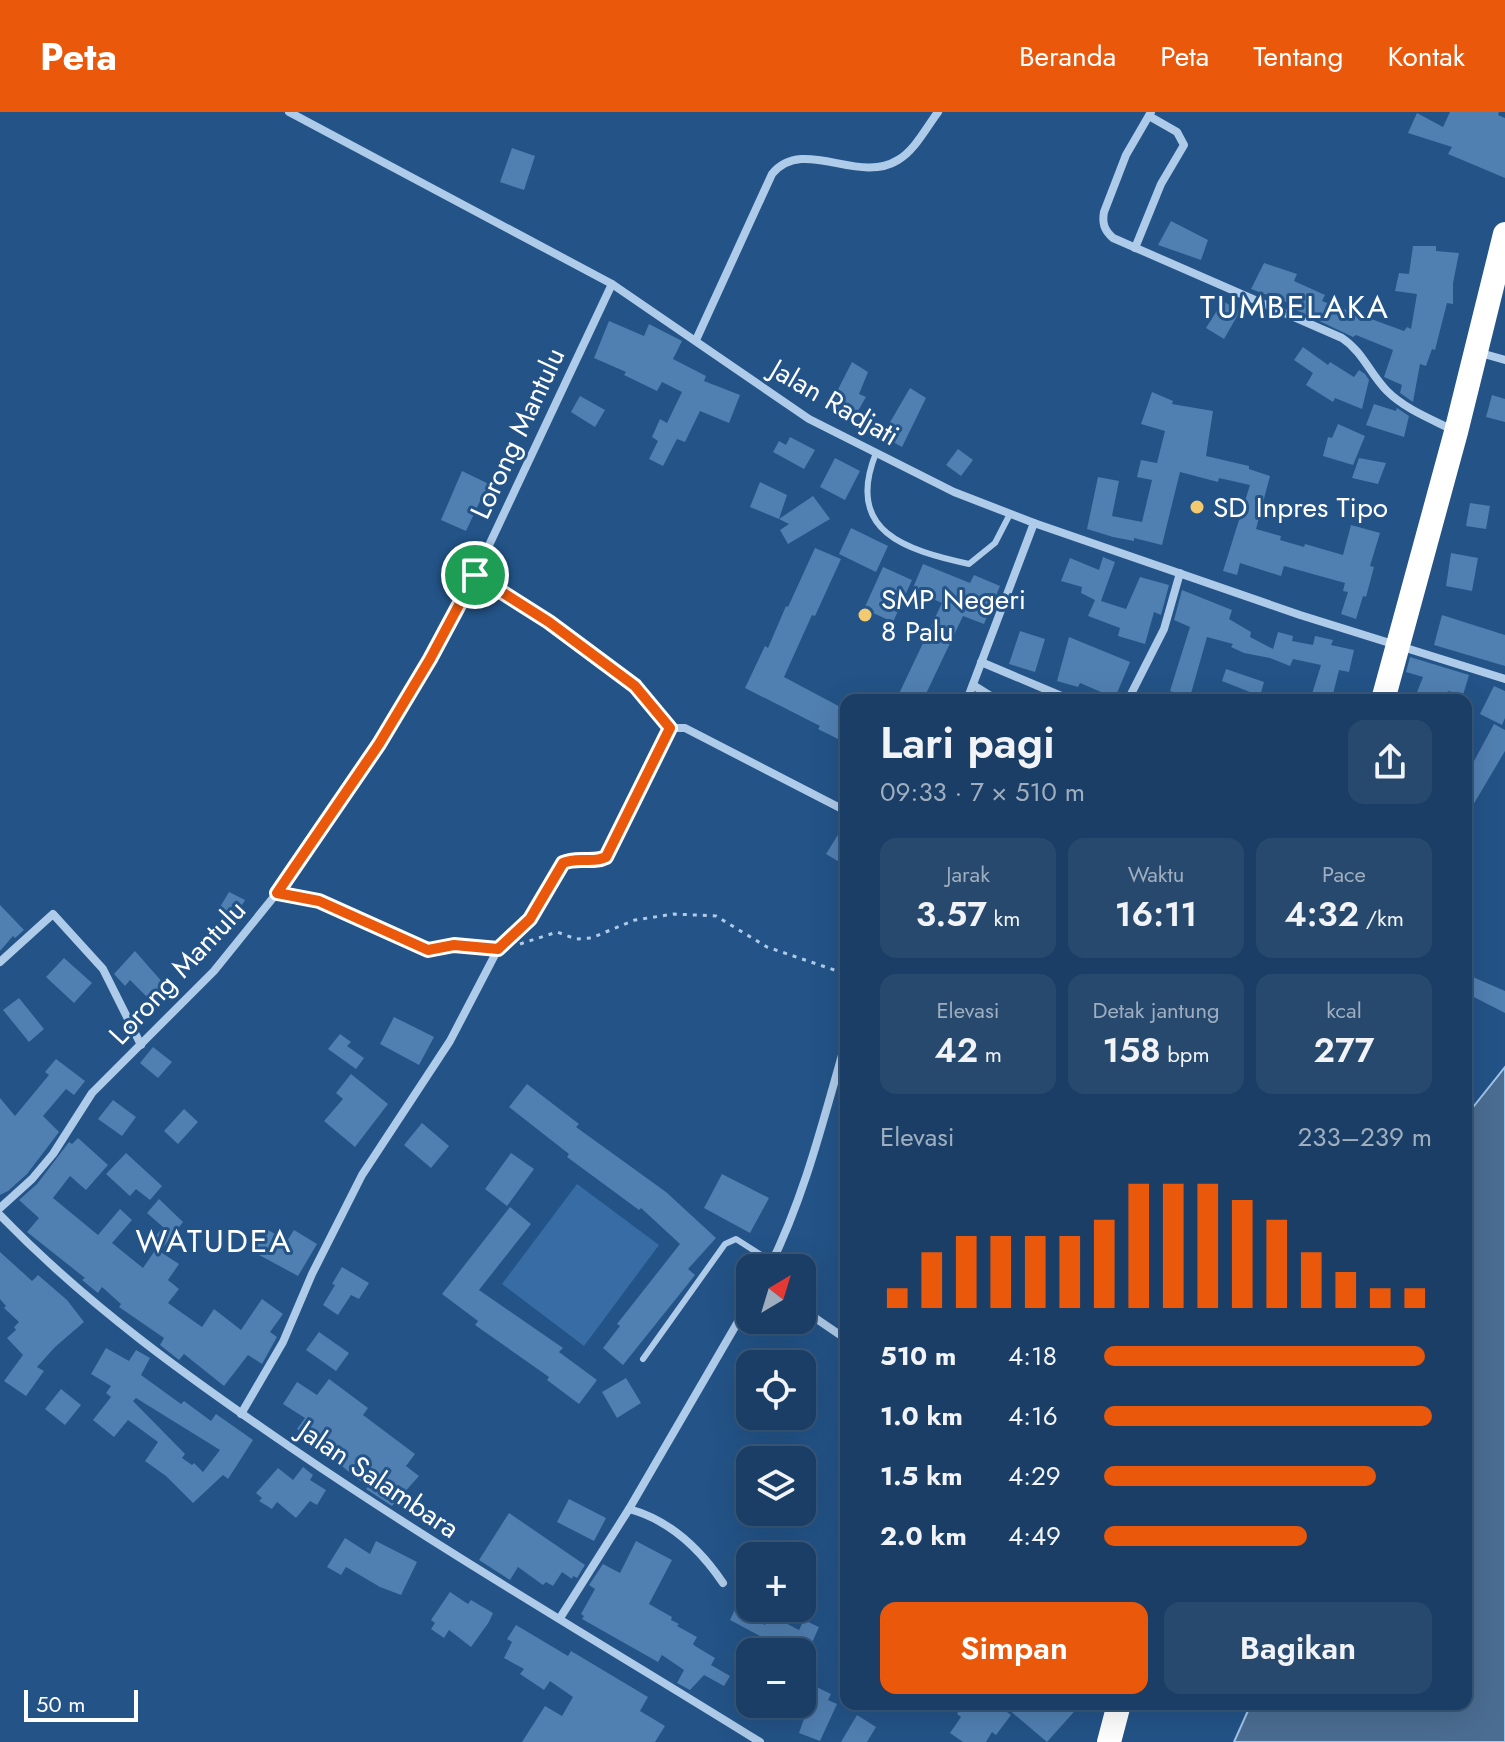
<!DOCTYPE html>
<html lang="id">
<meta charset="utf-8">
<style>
body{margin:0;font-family:Jost,sans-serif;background:#27496e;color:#f1f3f6;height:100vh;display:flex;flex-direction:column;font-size:30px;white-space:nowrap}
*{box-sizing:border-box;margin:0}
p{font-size:26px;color:#9faebf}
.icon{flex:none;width:44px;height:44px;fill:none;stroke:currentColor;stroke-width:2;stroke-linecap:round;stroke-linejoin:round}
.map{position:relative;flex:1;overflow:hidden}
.details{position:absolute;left:840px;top:582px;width:632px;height:1016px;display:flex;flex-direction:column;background:#1a3e65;border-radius:16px;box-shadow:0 8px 32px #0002,0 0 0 2px #385779}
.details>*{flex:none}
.needle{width:52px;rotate:38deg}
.fabs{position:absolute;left:736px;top:1142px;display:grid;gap:16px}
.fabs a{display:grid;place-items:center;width:80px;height:80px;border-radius:16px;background:#1a3e65;box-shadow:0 8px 32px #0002,0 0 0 2px #385779;font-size:40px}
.scale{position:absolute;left:24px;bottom:20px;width:114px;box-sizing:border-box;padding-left:8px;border:4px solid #fff;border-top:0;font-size:22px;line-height:28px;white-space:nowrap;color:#fff;-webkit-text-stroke:6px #235387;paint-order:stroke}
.pin{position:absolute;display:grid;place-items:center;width:68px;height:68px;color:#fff;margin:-34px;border:4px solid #fff;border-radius:50%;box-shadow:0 2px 8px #0007}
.round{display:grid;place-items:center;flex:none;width:84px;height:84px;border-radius:16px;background:#27496e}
.overview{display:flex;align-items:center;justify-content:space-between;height:136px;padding:0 40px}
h1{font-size:44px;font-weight:600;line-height:60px}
.metrics{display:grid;grid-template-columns:repeat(3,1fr);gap:12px;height:136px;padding:8px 40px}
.metrics div{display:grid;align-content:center;border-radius:16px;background:#27496e;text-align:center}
.metrics b{font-size:34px;font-weight:600}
.metrics small{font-size:22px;font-weight:400}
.metrics p{font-size:22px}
.chart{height:224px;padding:16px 40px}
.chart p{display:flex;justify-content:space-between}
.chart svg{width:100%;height:144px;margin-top:8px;stroke:#ea580c;stroke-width:6}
.action{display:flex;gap:16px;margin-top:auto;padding:16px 40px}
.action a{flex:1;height:92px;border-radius:16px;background:#ea580c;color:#fff;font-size:32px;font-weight:600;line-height:92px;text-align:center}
.action a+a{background:#27496e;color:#f1f3f6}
ul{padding:0 40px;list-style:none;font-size:26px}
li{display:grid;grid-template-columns:128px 96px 1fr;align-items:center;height:60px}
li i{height:20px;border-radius:10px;background:#ea580c}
header{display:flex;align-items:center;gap:48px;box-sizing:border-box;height:112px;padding:0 40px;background:#ea580c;color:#fff}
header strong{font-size:38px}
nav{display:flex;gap:44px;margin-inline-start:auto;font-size:28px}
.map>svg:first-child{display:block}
.green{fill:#376da4}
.water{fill:#4b6d92;stroke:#a2c6ea;stroke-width:2}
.building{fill:#507fb1;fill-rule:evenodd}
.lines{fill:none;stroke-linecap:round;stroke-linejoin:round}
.path{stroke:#aecbe9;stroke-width:3;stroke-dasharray:4 6;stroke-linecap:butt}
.lane{stroke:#aecbe9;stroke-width:6}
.street{stroke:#aecbe9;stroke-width:8}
.highway{stroke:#fff;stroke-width:24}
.route-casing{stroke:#fff;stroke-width:16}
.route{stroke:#ea580c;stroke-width:10}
.poi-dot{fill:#f4ca71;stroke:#235387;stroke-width:3}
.labels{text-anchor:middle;stroke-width:6;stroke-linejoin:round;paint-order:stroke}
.street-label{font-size:28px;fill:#fff;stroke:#235387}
.poi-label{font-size:28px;fill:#fff;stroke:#235387;text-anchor:start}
.quarter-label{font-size:32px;letter-spacing:2px;fill:#fff;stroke:#235387}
</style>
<header>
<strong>Peta</strong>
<nav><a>Beranda</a><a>Peta</a><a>Tentang</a><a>Kontak</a></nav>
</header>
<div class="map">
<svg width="1505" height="1630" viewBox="0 0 1505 1630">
<rect width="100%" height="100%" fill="#235387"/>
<path class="green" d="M 577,1072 L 659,1133 L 584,1234 L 502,1172 Z"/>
<path class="water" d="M 1505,955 L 1505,1630 L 1234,1630 L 1251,1592 L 1466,1592 L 1466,1004 Z"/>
<g class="building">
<path d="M 1450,0 L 1499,0 L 1498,3 L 1505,6 L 1505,66 L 1448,42 L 1452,35 L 1408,21 L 1417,1 L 1443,15 Z"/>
<path d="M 512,36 L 535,44 L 524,78 L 500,70 Z"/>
<path d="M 1171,109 L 1208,128 L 1201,148 L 1158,133 Z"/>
<path d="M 1413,134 L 1436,134 L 1436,139 L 1459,141 L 1453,171 L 1453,192 L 1447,191 L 1435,238 L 1432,237 L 1426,254 L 1420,252 L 1413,290 L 1400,281 L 1402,273 L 1384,265 L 1393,238 L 1356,223 L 1353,225 L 1296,198 L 1297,194 L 1251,177 L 1264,151 L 1297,162 L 1294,169 L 1325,183 L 1322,189 L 1404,219 L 1407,215 L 1411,217 L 1417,182 L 1395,179 L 1399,161 L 1409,162 Z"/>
<path d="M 1223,189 L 1240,199 L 1224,227 L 1206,216 Z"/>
<path d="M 609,209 L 644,224 L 649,212 L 682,229 L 673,247 L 706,264 L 704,269 L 740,283 L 729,311 L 700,299 L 685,330 L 677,327 L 663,354 L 649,347 L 658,329 L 652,325 L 660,307 L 667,311 L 682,280 L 662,270 L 657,279 L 624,263 L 626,260 L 594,246 Z"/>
<path d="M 1303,235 L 1328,253 L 1330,250 L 1354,265 L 1359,258 L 1365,262 L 1369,268 L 1362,297 L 1335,286 L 1333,290 L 1306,273 L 1313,261 L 1294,248 Z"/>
<path d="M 852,250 L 868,260 L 859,282 L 866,285 L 854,306 L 830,293 Z"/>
<path d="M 910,276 L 926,286 L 902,335 L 882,324 Z"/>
<path d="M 1152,280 L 1173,289 L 1172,292 L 1213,299 L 1206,344 L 1249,354 L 1249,357 L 1270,364 L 1256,417 L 1281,424 L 1280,428 L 1304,435 L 1305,432 L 1343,443 L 1351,413 L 1380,421 L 1370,454 L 1374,455 L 1366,485 L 1363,484 L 1356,507 L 1341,502 L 1348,480 L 1343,479 L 1345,471 L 1284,454 L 1281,464 L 1240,451 L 1237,463 L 1223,459 L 1250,373 L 1219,366 L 1218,370 L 1180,360 L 1162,433 L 1134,426 L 1134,429 L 1113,425 L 1087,417 L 1098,365 L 1119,369 L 1112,404 L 1142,410 L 1152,368 L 1137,365 L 1141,348 L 1157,351 L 1165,319 L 1141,312 Z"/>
<path d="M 1492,283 L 1505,287 L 1505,310 L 1486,305 Z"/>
<path d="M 580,284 L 605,298 L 595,315 L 571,300 Z"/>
<path d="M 1374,292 L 1396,299 L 1397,296 L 1409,304 L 1404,325 L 1366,313 Z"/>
<path d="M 1338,312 L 1365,324 L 1353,353 L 1323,344 L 1328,325 L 1332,326 Z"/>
<path d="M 790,325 L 815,338 L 804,357 L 773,340 L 779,329 L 786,333 Z"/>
<path d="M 958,337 L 973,348 L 961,364 L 946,353 Z"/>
<path d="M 835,346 L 860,359 L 845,388 L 820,375 Z"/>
<path d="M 1359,346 L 1386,351 L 1378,372 L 1352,366 Z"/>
<path d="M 462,359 L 495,375 L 487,392 L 480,389 L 466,419 L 441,408 Z"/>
<path d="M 760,370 L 787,383 L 779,407 L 750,395 Z"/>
<path d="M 813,384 L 830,407 L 788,432 L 780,418 L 789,412 L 779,407 Z"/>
<path d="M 1470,391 L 1490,394 L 1486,417 L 1466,414 Z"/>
<path d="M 851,416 L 888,434 L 876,460 L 839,442 Z"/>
<path d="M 815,436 L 841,447 L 815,504 L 812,503 L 784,565 L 846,598 L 846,631 L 818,617 L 820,614 L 745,576 L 765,534 L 768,536 L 786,494 L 788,495 Z"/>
<path d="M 1451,441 L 1478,446 L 1472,479 L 1446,474 Z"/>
<path d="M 1103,445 L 1115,450 L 1101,489 L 1126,497 L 1140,465 L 1169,473 L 1161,503 L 1154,500 L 1145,532 L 1118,524 L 1120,516 L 1088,504 L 1095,488 L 1081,481 L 1082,475 L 1061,469 L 1070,446 L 1099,458 Z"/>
<path d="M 923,452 L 970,471 L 974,463 L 1000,474 L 984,512 L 963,504 L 923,588 L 896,588 L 942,491 L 912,478 Z"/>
<path d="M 883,455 L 912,468 L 893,510 L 864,497 Z"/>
<path d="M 1182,478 L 1232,498 L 1229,507 L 1251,520 L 1250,525 L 1273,537 L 1278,520 L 1293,524 L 1292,529 L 1313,533 L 1315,524 L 1333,528 L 1331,533 L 1354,538 L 1349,560 L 1339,558 L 1332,586 L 1312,582 L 1321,553 L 1293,547 L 1290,554 L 1270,546 L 1244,541 L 1231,535 L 1233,532 L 1207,525 L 1190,585 L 1170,579 L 1190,515 L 1174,508 Z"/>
<path d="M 1442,503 L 1505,523 L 1505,554 L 1434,533 Z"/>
<path d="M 1020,519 L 1045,527 L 1035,560 L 1009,552 Z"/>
<path d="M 1069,525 L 1130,550 L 1115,586 L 1080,571 L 1078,575 L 1057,569 Z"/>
<path d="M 1410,545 L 1469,563 L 1463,583 L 1448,579 L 1445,588 L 1414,588 L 1423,565 L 1406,560 Z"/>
<path d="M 1226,557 L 1264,570 L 1260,584 L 1222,569 Z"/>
<path d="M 1494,574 L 1505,579 L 1505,606 L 1502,613 L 1480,602 Z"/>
<path d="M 1494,612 L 1505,618 L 1505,639 L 1466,705 L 1466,664 Z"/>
<path d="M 846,710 L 846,754 L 826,742 Z"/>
<path d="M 229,780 L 245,788 L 236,804 L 220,795 Z"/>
<path d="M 0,793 L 24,818 L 15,826 L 13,824 L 0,839 Z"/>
<path d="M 135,839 L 163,871 L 148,886 L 130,868 L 125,874 L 114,862 Z"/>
<path d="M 64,846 L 92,871 L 74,891 L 46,865 Z"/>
<path d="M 1466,862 L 1505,879 L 1505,901 L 1466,881 Z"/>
<path d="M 19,886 L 44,917 L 29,930 L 3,898 Z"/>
<path d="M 394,905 L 434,925 L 419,953 L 380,932 Z"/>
<path d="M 340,922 L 351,930 L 347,934 L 364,946 L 356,957 L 328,937 Z"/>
<path d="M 153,935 L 172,950 L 158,966 L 140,951 Z"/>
<path d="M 56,947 L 85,969 L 74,983 L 66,977 L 43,1004 L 59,1020 L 27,1062 L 8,1079 L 0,1083 L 0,986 L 15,1004 L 49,963 L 45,960 Z"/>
<path d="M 351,962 L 388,992 L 355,1035 L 324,1009 L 343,987 L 336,981 Z"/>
<path d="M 527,972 L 579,1012 L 576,1015 L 666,1080 L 716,1126 L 688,1157 L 695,1163 L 623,1253 L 603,1236 L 620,1214 L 617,1212 L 680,1132 L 641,1096 L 639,1098 L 567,1045 L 569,1042 L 509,995 Z"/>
<path d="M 113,988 L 136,1005 L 122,1024 L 98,1007 Z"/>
<path d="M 184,997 L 198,1010 L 178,1032 L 164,1019 Z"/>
<path d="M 422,1011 L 449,1034 L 431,1056 L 404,1033 Z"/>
<path d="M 78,1026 L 108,1053 L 86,1078 L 70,1064 L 53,1086 L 98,1123 L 120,1097 L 132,1108 L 112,1131 L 143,1156 L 156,1137 L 179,1152 L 168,1168 L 179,1177 L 168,1191 L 202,1215 L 214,1197 L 241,1218 L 262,1187 L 283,1202 L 270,1220 L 277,1225 L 262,1252 L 248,1243 L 224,1274 L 184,1242 L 179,1248 L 160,1233 L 164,1226 L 119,1195 L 121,1192 L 102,1175 L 98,1181 L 82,1168 L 85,1166 L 27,1120 L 39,1106 L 19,1088 L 37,1072 L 69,1030 L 72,1032 Z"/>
<path d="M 126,1041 L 162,1074 L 150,1088 L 136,1077 L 130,1084 L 106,1062 Z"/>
<path d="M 511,1041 L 534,1057 L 507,1094 L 485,1077 Z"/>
<path d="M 722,1062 L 769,1086 L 750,1121 L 704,1096 Z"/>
<path d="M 159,1087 L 183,1110 L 162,1137 L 152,1129 L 163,1115 L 147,1101 Z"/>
<path d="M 510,1095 L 531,1112 L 479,1178 L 563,1236 L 559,1240 L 597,1268 L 579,1292 L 547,1268 L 549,1265 L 475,1213 L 478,1209 L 442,1182 Z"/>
<path d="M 263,1115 L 287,1129 L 294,1118 L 317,1132 L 298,1164 L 250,1138 Z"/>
<path d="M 0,1140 L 32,1169 L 38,1163 L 67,1188 L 84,1210 L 55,1235 L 37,1255 L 44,1259 L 26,1284 L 4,1269 L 23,1243 L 7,1226 L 16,1218 L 14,1215 L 19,1210 L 4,1196 L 6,1194 L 0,1187 Z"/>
<path d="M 342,1155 L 369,1171 L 359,1187 L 351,1183 L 338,1203 L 323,1193 L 335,1173 L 332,1172 Z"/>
<path d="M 319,1220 L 349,1241 L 336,1259 L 306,1238 Z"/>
<path d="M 106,1236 L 129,1249 L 136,1238 L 150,1246 L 141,1263 L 181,1292 L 184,1289 L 211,1309 L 216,1302 L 253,1328 L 228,1367 L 223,1363 L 193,1391 L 166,1364 L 145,1349 L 158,1330 L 128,1308 L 114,1325 L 93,1308 L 111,1285 L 106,1281 L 111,1274 L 91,1262 ZM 136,1286 L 220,1338 L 203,1360 L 194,1351 L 192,1353 L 182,1346 L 185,1342 L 133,1289 Z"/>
<path d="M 626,1266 L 641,1291 L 617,1306 L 602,1280 Z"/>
<path d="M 329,1267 L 368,1296 L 363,1303 L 415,1342 L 406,1354 L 419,1364 L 392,1394 L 366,1377 L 368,1375 L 318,1335 L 320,1333 L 297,1317 L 305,1306 L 283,1292 L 297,1270 L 317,1283 Z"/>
<path d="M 61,1277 L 81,1293 L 65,1313 L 45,1297 Z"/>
<path d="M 303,1355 L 313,1363 L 310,1368 L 326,1378 L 317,1393 L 310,1389 L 296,1406 L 277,1390 L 272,1397 L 259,1389 L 262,1386 L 256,1381 L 278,1356 L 293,1368 Z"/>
<path d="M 569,1387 L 606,1406 L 594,1429 L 557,1410 Z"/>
<path d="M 509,1401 L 585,1453 L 577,1466 L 573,1464 L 572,1467 L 562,1460 L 553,1474 L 546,1470 L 543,1473 L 518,1455 L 510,1468 L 479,1448 Z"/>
<path d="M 345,1426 L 370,1442 L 376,1429 L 417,1450 L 401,1483 L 380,1475 L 346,1455 L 341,1463 L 327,1455 Z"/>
<path d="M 636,1429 L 672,1448 L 649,1492 L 672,1505 L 671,1508 L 679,1512 L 677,1514 L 697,1525 L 693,1532 L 695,1534 L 715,1546 L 711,1553 L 730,1564 L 724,1574 L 704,1563 L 690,1578 L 677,1571 L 684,1558 L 662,1543 L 658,1550 L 582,1507 L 584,1504 L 581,1502 L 595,1477 L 589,1473 L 603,1452 L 620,1461 Z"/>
<path d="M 450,1480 L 468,1492 L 471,1488 L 493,1501 L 489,1510 L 471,1535 L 449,1518 L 444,1526 L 431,1517 L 435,1511 L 431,1508 Z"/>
<path d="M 735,1497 L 765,1513 L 770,1503 L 799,1518 L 804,1508 L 819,1515 L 808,1540 L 780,1540 L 757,1528 L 760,1524 L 730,1508 Z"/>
<path d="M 516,1513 L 568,1544 L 571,1539 L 648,1585 L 640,1599 L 665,1614 L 655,1630 L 522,1630 L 545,1594 L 562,1604 L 573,1585 L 550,1569 L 544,1578 L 520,1562 L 524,1557 L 504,1546 L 512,1530 L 507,1527 Z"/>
<path d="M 802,1568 L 831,1582 L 828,1588 L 837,1592 L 820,1629 L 799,1621 L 804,1607 L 771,1592 L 802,1592 Z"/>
<path d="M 964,1592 L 996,1592 L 1011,1603 L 996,1623 L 992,1620 L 986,1630 L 963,1630 L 950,1621 L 961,1605 L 957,1602 Z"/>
<path d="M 1002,1592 L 1081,1592 L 1047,1630 Z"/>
<path d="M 857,1603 L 876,1615 L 867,1630 L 841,1630 Z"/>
</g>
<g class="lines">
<g class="path">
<path d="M 483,468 L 549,510 L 635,574 L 663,607"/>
<path d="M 289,784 L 319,789 L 428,838 L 454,833 L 485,836"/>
<path d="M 520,832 L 557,820 L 576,827 L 591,826 L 635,808 L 674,802 L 716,804 L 767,835 L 846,862"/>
</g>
<g class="lane">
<path d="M 876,341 C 844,420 906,438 969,452 L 995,431 L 1010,402"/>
<path d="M 643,1247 L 725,1132 L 736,1127 L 772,1150"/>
</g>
<g class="street">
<path d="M 289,0 L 612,172 L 809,307 L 954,380 L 1034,411 L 1300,503 L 1505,567"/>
<path d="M 1151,0 L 1126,43 L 1104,100 C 1102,111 1104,118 1113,126 L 1342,226 C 1363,240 1370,262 1387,279 C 1405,297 1431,307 1453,318"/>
<path d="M 1135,136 L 1161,72 L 1184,33 L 1177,20 L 1149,4"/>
<path d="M 696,228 L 772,62 C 803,24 858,73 898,48 C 915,38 926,16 938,0"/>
<path d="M 1477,240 L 1505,248"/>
<path d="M 981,550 L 1071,588"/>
<path d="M 973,573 L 997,588"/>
<path d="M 967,588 L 1034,411"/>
<path d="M 1128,588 L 1164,517 L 1180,461"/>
<path d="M 0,850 L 53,802 L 103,857 L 141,933"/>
<path d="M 0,1096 L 32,1067 L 53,1042 L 92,981 L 214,859 L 277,781 L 379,632 L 430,547 L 475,463 L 612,172"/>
<path d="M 0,1103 C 88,1194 189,1266 293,1337 C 445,1441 604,1533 760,1630"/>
<path d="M 769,1156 C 805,1084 824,1005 846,929"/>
<path d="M 802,1197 L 846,1227"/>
<path d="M 241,1302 L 283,1230 L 312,1162 L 362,1063 L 450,929 L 498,837 L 530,807 L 563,751 C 578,744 595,754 608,743 L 670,616 L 685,616 L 846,699"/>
<path d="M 629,1397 C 670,1408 700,1437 723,1471"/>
<path d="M 560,1506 L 629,1397 L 750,1189"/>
</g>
<g class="highway">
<path d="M 1383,588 L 1456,320 L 1505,122"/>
<path d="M 1109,1630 L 1119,1592"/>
</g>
</g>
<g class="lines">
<defs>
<path id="route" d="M 475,463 L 549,510 L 635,574 L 670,616 L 606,745 C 592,752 578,744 563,751 L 530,807 L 498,837 L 454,833 L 428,838 L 319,789 L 277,781 L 379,632 L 430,547 Z"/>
</defs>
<use href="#route" class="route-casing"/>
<use href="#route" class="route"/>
</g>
<g class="poi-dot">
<circle cx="1197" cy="395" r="8"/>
<circle cx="865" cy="503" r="8"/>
</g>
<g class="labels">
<g class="street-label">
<text transform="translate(835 290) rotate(30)" y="10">Jalan Radjati</text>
<text transform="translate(517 321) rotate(-65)" y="10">Lorong Mantulu</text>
<text transform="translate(177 860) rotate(-47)" y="10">Lorong Mantulu</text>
<text transform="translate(379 1367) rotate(34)" y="10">Jalan Salambara</text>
</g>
<g class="poi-label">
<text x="1213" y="405">SD Inpres Tipo</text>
<text x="881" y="497">SMP Negeri<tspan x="881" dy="32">8 Palu</tspan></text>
</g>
<g class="quarter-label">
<text x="1295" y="206">TUMBELAKA</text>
<text x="214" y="1140">WATUDEA</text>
</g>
</g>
</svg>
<div class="fabs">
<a><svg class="needle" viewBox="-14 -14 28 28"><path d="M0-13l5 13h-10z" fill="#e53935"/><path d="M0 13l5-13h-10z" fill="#9faebf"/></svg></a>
<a><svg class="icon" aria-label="locate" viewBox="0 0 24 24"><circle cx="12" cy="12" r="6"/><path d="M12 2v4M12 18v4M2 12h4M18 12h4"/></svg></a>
<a><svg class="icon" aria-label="layers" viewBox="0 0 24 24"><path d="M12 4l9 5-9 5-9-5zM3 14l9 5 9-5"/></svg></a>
<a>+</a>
<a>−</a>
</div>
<div class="scale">50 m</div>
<div class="pin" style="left:475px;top:463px;background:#1e9e55"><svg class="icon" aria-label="arrive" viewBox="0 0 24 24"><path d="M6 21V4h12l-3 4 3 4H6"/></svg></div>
<section class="details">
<div class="overview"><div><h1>Lari pagi</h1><p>09:33 · 7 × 510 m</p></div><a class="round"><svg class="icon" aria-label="share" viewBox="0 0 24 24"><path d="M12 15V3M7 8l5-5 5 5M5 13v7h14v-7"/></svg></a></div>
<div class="metrics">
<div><p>Jarak</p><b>3.57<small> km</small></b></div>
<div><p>Waktu</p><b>16:11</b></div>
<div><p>Pace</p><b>4:32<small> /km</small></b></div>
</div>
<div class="metrics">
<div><p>Elevasi</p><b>42<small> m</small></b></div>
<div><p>Detak jantung</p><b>158<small> bpm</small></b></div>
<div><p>kcal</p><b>277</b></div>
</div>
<div class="chart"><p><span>Elevasi</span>233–239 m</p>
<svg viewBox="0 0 160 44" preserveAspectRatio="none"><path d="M5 44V38M15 44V27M25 44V22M35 44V22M45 44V22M55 44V22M65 44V17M75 44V6M85 44V6M95 44V6M105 44V11M115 44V17M125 44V27M135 44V33M145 44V38M155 44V38"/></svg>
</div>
<ul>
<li><b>510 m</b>4:18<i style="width:98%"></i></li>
<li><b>1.0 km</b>4:16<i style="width:100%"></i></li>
<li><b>1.5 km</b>4:29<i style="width:83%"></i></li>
<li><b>2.0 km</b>4:49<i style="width:62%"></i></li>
</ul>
<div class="action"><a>Simpan</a><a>Bagikan</a></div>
</section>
</div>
